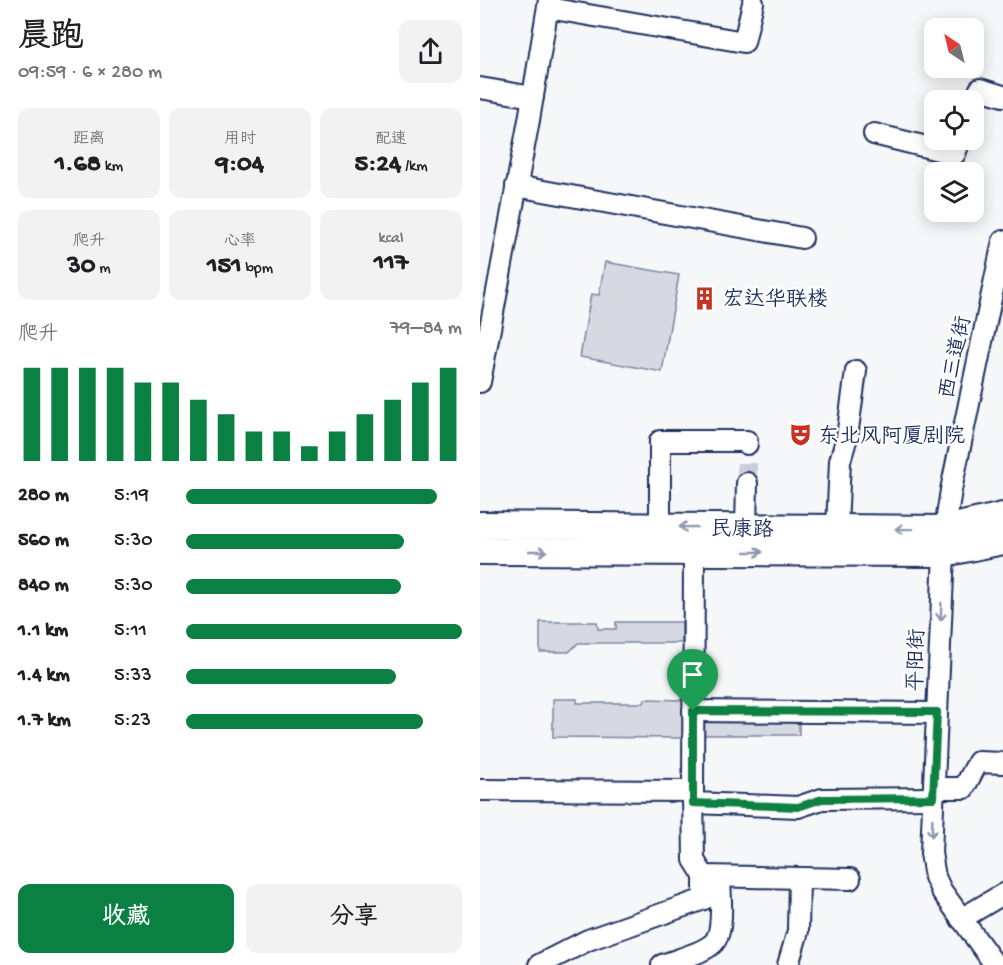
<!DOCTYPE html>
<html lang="zh">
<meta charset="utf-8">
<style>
body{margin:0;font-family:"Gochi Hand","LXGW WenKai TC",sans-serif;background:#f2f2f2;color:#202124;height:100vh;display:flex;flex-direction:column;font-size:22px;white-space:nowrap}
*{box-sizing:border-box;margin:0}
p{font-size:20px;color:#757577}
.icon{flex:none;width:33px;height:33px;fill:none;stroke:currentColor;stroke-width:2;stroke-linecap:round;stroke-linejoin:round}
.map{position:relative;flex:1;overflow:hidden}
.drawer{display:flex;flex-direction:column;background:#fff;width:480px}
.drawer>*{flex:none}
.needle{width:39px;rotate:325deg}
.buttons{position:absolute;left:444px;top:18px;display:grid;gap:12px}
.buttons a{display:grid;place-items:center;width:60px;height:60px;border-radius:12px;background:#fff;box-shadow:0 3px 15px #0003;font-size:30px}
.pin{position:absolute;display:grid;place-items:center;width:51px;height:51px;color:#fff;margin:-62px -26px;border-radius:50% 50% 50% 0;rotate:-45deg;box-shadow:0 0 6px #0007}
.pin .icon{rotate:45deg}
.round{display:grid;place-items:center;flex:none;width:63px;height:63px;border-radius:12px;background:#f2f2f2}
.headline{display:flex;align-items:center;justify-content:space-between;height:102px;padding:0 18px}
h1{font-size:33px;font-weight:800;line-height:45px}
.stats{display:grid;grid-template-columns:repeat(3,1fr);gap:9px;height:102px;padding:6px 18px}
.stats div{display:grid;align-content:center;border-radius:12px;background:#f2f2f2;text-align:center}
.stats b{font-size:26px;font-weight:800}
.stats small{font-size:16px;font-weight:400}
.stats p{font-size:16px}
.chart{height:168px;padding:12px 18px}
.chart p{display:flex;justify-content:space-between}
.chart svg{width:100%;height:108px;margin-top:6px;stroke:#0b8043;stroke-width:6}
.cta{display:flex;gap:12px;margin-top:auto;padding:12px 18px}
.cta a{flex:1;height:69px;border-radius:12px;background:#0b8043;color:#fff;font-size:24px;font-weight:800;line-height:69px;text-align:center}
.cta a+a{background:#f2f2f2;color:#202124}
ul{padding:0 18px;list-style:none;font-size:20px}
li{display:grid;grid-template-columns:96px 72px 1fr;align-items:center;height:45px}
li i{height:15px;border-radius:8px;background:#0b8043}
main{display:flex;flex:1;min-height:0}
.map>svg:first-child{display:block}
.green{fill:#d6d9e2;stroke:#7884a0;stroke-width:1.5}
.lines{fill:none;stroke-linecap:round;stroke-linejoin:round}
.minor-tunnel{stroke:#cacfda;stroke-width:20;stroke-dasharray:20 10;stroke-linecap:butt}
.minor-casing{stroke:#1b2f5e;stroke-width:24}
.major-casing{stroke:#1b2f5e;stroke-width:30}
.minor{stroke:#fff;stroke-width:20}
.major{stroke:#fff;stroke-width:26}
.oneway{stroke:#8d97ae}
.route-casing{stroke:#fff;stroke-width:12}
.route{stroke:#0b8043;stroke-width:8}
.labels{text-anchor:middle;stroke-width:4.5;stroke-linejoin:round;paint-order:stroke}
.poi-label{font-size:21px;fill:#1b2f5e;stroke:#fff;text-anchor:start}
.street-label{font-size:21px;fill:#1b2f5e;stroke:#fff}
</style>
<main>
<section class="drawer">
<div class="headline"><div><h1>晨跑</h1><p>09:59 · 6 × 280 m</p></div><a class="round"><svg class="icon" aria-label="share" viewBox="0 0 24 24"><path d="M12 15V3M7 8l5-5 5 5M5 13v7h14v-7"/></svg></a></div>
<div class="stats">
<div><p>距离</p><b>1.68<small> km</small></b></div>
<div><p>用时</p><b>9:04</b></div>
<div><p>配速</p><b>5:24<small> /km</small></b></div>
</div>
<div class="stats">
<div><p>爬升</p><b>30<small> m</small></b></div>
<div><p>心率</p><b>151<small> bpm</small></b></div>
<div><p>kcal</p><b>117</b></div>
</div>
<div class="chart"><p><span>爬升</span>79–84 m</p>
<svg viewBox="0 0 160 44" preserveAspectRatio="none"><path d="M5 44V6M15 44V6M25 44V6M35 44V6M45 44V12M55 44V12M65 44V19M75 44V25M85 44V32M95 44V32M105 44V38M115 44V32M125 44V25M135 44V19M145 44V12M155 44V6"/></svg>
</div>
<ul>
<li><b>280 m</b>5:19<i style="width:91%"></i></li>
<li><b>560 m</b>5:30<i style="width:79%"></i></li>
<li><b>840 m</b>5:30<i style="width:78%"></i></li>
<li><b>1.1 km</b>5:11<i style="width:100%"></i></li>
<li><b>1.4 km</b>5:33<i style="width:76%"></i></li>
<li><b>1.7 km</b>5:23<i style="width:86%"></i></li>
</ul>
<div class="cta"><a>收藏</a><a>分享</a></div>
</section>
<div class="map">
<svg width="523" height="965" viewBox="0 0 523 965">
<rect width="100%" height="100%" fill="#f6f7f9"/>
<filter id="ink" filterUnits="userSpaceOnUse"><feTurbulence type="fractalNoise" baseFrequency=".0167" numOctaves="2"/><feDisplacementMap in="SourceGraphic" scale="12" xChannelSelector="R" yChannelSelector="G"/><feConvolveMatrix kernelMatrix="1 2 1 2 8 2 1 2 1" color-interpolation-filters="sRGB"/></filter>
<g filter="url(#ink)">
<g class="green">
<path d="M 125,262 L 199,275 L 182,372 L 100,357 L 111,294 L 119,295 Z"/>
<path d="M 60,622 L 117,622 L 118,629 L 136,629 L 136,622 L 202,622 L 202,643 L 98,643 L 89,652 L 60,652 Z"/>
<path d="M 73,699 L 97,699 L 97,703 L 164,703 L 165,699 L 203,700 L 203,738 L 73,737 Z"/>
<rect x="223" y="716" width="96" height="19"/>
</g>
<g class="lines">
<path class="minor-tunnel" d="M 267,483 L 267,444"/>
<defs>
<g id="minor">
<path d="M 68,8 L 264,42 L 273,3"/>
<path d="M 0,88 L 53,97"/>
<path d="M 494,105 L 500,89 L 523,96"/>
<path d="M 394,134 L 475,154 L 480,140"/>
<path d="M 36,186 L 322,238"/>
<path d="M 0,382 L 49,120 L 69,0"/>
<path d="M 180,527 L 180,441 L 267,441 L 267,444"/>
<path d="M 266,528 L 267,483"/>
<path d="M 357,528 L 360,461 L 367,437 L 376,371"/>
<path d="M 213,711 L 457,713"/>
<path d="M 454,788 L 484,788 L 498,762 L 523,763"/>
<path d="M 0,790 L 213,791 L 214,552"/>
<path d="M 213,803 L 318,807 L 342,799 L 453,798"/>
<path d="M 224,876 L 370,879"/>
<path d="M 481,919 L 523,894"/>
<path d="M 59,965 L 108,940 L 224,899 L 224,876 L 214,860 L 213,791"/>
<path d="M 182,965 C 197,959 218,955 231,945 C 246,935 240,894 240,877"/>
<path d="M 308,965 L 318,931 L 319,878"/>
<path d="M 515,965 L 461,890 L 455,877 L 451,853 L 465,529 L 471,490 L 523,241"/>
</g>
<g id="major">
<path d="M 0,525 L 465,529 L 523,516"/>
<path d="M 0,551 L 464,553 L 523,541"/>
</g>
</defs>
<use href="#minor" class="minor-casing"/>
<use href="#major" class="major-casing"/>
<use href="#minor" class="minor"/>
<use href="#major" class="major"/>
</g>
<defs><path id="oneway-shaft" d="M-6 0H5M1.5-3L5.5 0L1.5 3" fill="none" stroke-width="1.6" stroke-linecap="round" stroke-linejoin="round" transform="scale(1.5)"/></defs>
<g class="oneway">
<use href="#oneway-shaft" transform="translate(208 527) rotate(-179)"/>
<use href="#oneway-shaft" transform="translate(424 529) rotate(-179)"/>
<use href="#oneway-shaft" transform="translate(58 551)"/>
<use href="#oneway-shaft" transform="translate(274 552)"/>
<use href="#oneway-shaft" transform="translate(461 612) rotate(92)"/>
<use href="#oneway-shaft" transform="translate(452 828) rotate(92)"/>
</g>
</g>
<g class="lines" filter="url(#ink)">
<defs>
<path id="route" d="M 213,711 L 457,712 L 453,798 L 342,799 L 318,807 L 213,803 Z"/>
</defs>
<use href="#route" class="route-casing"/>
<use href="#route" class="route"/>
</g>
<defs>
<symbol id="building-bare" viewBox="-9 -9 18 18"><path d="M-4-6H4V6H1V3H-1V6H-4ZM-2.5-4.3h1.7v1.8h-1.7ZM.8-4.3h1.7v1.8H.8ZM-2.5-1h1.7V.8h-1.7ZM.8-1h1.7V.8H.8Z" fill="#c8321e" stroke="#fff" stroke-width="2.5" paint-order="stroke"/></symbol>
<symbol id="theatre-bare" viewBox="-9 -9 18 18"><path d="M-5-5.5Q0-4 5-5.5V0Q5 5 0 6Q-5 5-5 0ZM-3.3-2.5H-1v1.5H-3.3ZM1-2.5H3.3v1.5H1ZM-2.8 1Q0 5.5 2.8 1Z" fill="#c8321e" stroke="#fff" stroke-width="2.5" paint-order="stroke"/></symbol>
</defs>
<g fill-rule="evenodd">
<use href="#building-bare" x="208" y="282" width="33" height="33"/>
<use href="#theatre-bare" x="304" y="418" width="33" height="33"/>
</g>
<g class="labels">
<g class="poi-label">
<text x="243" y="305">宏达华联楼</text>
<text x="338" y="442">东北风阿厦剧院</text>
</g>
<g class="street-label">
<text transform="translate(474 357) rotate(-78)" y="7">西三道街</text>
<text transform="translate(262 528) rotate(1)" y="7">民康路</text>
<text transform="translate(435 660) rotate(-88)" y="7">平阳街</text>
</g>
</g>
</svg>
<div class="buttons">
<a><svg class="needle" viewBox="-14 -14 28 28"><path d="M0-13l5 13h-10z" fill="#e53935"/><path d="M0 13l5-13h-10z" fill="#757577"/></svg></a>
<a><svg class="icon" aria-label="locate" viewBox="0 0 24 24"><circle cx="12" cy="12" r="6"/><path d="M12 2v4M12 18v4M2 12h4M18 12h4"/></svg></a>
<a><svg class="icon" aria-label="layers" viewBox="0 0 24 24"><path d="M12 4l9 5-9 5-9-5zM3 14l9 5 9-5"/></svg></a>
</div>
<div class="pin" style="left:213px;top:711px;background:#1e9e55"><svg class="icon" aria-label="arrive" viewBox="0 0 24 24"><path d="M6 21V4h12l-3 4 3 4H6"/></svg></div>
</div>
</main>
